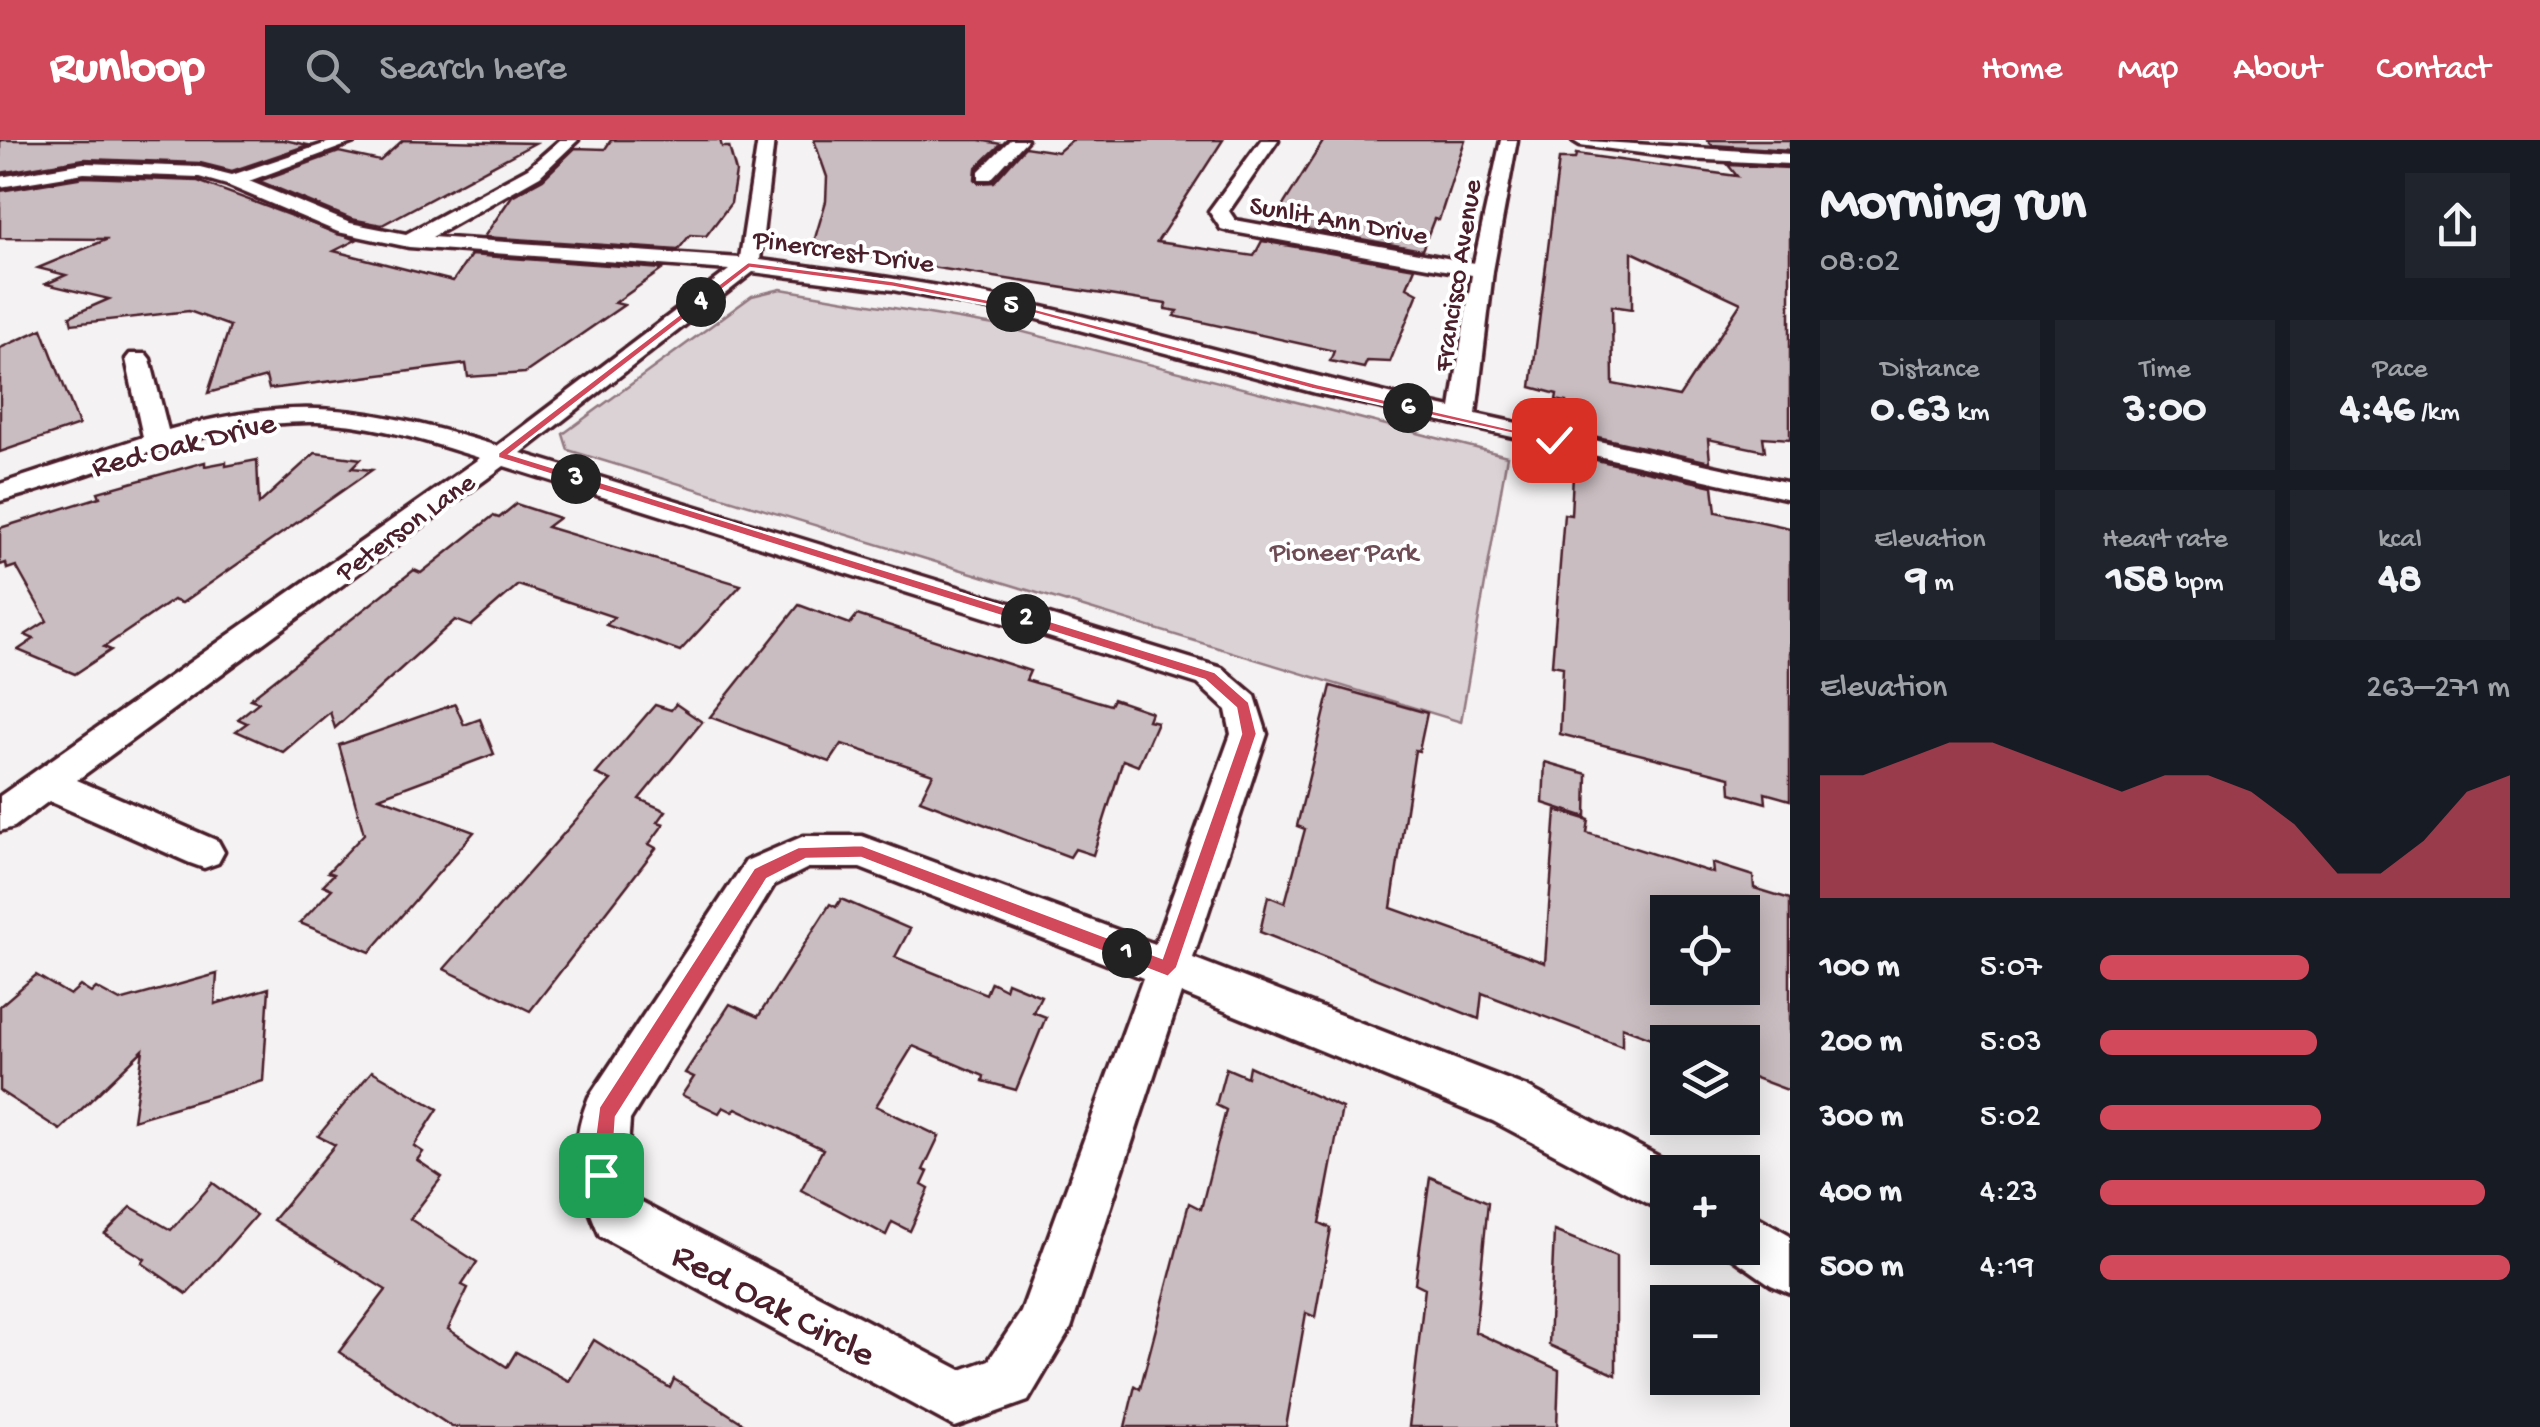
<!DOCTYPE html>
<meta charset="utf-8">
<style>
body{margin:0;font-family:"Gochi Hand",sans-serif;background:#20242c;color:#f1f3f6;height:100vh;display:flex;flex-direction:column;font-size:38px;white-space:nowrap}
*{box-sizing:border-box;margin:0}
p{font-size:32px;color:#9ea1a6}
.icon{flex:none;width:55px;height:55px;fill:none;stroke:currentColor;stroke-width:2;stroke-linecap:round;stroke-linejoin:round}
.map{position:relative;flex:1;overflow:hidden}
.side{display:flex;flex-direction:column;background:#171b24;width:750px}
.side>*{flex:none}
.buttons{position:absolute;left:1650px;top:755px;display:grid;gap:20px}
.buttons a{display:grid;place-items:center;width:110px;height:110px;border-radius:0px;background:#171b24;box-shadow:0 5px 25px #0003;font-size:50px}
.pin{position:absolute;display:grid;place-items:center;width:85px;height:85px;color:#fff;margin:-42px;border-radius:20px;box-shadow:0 5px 15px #0006}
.km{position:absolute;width:50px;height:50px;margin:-25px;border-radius:50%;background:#222;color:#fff;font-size:28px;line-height:50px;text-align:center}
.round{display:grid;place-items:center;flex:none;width:105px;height:105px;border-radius:0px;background:#20242c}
.head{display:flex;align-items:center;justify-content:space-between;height:170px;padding:0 30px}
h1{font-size:55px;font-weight:800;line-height:75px}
.figures{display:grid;grid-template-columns:repeat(3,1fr);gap:15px;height:170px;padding:10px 30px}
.figures div{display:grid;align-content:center;border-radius:0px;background:#20242c;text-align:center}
.figures b{font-size:42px;font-weight:800}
.figures small{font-size:28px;font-weight:400}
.figures p{font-size:28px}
.chart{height:280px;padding:20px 30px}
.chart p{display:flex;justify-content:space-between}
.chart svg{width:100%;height:180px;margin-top:10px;fill:#d1495b;opacity:.7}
ul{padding:0 30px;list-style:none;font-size:32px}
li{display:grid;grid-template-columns:160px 120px 1fr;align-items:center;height:75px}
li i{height:25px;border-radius:12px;background:#d1495b}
header{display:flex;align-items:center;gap:60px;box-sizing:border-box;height:140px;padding:0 50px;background:#d1495b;color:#fff}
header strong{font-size:48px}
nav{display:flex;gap:55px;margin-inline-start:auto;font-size:35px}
.search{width:700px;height:90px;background:#20242c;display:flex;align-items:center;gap:25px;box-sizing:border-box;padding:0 35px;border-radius:0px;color:#9ea1a6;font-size:38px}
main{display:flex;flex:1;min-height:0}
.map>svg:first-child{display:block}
.green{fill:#dbd2d5;stroke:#927880;stroke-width:2.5}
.building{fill:#cabdc1;stroke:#4a1f2b;stroke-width:2.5;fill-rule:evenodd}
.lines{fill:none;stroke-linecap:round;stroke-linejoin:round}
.minor-casing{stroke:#4a1f2b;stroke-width:7}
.minor{fill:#fff;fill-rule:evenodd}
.route{fill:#d1495b;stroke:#fff;stroke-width:2.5}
.labels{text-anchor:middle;stroke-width:8;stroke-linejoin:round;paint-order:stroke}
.far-street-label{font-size:28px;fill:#4a1f2b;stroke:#fff}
.far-park-label{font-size:28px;fill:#6e4c56;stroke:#fff}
.street-label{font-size:32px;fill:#4a1f2b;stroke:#fff}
.near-street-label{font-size:38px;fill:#4a1f2b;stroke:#fff}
</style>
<header>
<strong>Runloop</strong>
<div class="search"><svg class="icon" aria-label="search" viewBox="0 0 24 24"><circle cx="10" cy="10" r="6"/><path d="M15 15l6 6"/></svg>Search here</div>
<nav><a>Home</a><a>Map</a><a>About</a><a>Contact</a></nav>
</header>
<main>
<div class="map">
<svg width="1790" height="1287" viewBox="0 0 1790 1287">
<rect width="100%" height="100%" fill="#f4f2f2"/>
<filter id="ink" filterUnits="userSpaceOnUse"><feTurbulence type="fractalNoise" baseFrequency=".01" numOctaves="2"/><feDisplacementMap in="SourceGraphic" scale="20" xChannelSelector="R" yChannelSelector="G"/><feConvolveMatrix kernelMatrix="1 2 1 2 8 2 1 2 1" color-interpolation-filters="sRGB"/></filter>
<g filter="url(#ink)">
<path class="green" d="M 781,149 L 1000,186 L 1507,316 L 1461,582 L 568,310 L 563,294 L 752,156 Z"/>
<g class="building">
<path d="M 0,0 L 284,0 L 308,5 L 232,31 L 200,23 L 84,19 L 0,33 Z"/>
<path d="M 403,0 L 535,3 L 382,85 L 351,79 L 259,41 L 339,12 L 380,21 Z"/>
<path d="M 611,0 L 720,0 L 722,7 L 729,7 L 736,32 L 731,63 L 706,96 L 690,95 L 678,110 L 484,97 L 512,56 L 543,39 L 575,8 L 605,9 Z"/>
<path d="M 814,0 L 979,0 L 1001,4 L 976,28 L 975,39 L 979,43 L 994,42 L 1025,7 L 1058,12 L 1072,0 L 1223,0 L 1157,102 L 1254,116 L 1262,101 L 1415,128 L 1407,147 L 1418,153 L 1390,222 L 1367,221 L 1364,228 L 1330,221 L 1334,211 L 1174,176 L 1178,171 L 1165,169 L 1166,164 L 836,112 L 838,108 L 813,105 L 826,61 L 827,37 Z"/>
<path d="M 1324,0 L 1465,0 L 1439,80 L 1434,79 L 1422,110 L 1272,83 Z"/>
<path d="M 1707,0 L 1790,0 L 1790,10 L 1712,5 Z"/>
<path d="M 1576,14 L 1737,36 L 1728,25 L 1790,28 L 1790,299 L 1763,297 L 1765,311 L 1708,299 L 1710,322 L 1575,292 L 1576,270 L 1565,268 L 1566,262 L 1556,260 L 1557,254 L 1531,247 L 1559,19 L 1575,19 ZM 1632,112 L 1741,163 L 1679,257 L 1613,244 L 1612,166 L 1632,169 Z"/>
<path d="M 84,37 L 198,41 L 356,100 L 334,111 L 453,141 L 471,115 L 663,129 L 615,163 L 624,165 L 525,233 L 468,237 L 466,224 L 269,249 L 266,237 L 208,253 L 230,186 L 189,171 L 72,184 L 70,176 L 109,159 L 46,144 L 66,135 L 38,128 L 108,99 L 0,98 L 0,51 Z"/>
<path d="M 42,189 L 79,285 L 0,312 L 0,208 Z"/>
<path d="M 315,313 L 361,319 L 352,328 L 372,330 L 182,463 L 173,460 L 104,507 L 111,510 L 75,534 L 18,510 L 34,499 L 25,495 L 47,481 L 16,426 L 7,429 L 6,423 L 0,425 L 0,388 L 100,357 L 98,352 L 205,322 L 205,326 L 226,322 L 226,326 L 257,320 L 259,364 Z"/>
<path d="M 1574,315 L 1713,346 L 1716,372 L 1790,388 L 1790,660 L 1765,653 L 1766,663 L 1731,653 L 1730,637 L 1560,594 L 1563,527 L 1552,525 L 1564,374 L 1571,375 Z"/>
<path d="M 516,364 L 559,378 L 547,387 L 741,445 L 680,511 L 606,485 L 614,477 L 518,445 L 471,486 L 455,480 L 335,588 L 330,572 L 283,612 L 236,591 L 247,583 L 238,579 L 259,562 L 250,559 L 414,430 L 421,433 L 493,376 L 499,378 Z"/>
<path d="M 799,465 L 850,484 L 857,475 L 1030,531 L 1026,540 L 1110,565 L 1113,559 L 1151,572 L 1148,580 L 1157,582 L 1138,626 L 1123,620 L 1093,715 L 1075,709 L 1070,717 L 920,660 L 933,634 L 842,604 L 830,622 L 710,577 Z"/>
<path d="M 1331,546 L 1427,573 L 1419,611 L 1415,610 L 1391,768 L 1545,823 L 1556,670 L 1589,680 L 1587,693 L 1713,733 L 1712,723 L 1753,736 L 1754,748 L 1790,759 L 1790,951 L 1742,933 L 1742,902 L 1662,902 L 1622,887 L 1622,906 L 1482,853 L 1479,879 L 1260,792 L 1268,756 L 1285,763 L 1305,689 L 1297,686 ZM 1668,772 L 1742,772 L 1742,848 L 1668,848 Z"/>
<path d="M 455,564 L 464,585 L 480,579 L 494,614 L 379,657 L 474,692 L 370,812 L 300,783 L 332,749 L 323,745 L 334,734 L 328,732 L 364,694 L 339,605 Z"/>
<path d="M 676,564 L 702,582 L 639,659 L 666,671 L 658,682 L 664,684 L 649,704 L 656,708 L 530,871 L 444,829 L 611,640 L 596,634 L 655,565 L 671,570 Z"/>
<path d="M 1545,622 L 1587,634 L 1586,677 L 1543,663 Z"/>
<path d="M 841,759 L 910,789 L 895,817 L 986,854 L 991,842 L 1005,849 L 1007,842 L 1041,856 L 1033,872 L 1046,877 L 1016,950 L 983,941 L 984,936 L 913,906 L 876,966 L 939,996 L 923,1030 L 928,1032 L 922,1045 L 929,1049 L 910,1091 L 892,1082 L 886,1095 L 801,1050 L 823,1009 L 736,968 L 733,972 L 723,967 L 719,973 L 682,955 L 694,937 L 685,933 L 730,864 L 758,877 L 830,764 L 836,767 Z"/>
<path d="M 217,834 L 215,864 L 269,848 L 263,941 L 133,980 L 143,910 L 60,990 L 0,951 L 0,866 L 36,835 L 70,855 L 80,846 L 91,853 L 96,848 L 120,861 Z"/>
<path d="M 1249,926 L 1342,968 L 1320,1083 L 1331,1088 L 1315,1177 L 1306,1173 L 1286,1287 L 1125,1287 L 1135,1246 L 1140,1249 L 1189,1063 L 1201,1069 L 1226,970 L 1216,965 L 1226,928 L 1247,937 Z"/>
<path d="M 372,931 L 438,969 L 414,1006 L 423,1012 L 417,1020 L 442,1037 L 410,1079 L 477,1122 L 462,1145 L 468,1148 L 448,1189 L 507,1227 L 516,1212 L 569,1241 L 594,1200 L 670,1248 L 674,1239 L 749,1287 L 452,1287 L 339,1212 L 386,1150 L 273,1080 L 335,1005 L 318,996 Z"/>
<path d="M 1430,1037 L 1488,1062 L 1475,1192 L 1559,1230 L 1557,1287 L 1409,1287 L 1425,1148 L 1415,1143 Z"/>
<path d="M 213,1043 L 256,1075 L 187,1154 L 142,1123 L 145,1119 L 105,1094 L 131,1067 L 171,1090 Z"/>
<path d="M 1554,1091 L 1616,1116 L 1616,1235 L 1549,1205 Z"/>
</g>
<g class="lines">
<defs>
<g id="minor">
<path d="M 336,0 L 357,1 L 249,41 L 350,83 L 406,94 L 528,28 L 560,0 L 578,0 L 540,36 L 432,97 L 740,118 L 758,0 L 774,0 L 760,120 C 853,132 946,145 1038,166 C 1176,197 1312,238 1451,268 L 1472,135 L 1228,91 L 1221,89 L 1209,71 L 1261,0 L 1278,0 L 1229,71 L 1235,80 L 1474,123 L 1501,0 L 1517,0 L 1493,131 L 1476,274 L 1790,343 L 1790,359 L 1316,253 L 1034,178 L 893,150 L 753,132 L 521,313 L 1222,528 L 1255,556 L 1267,594 L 1193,818 L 1527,947 L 1686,1031 L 1668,1032 L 1668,1074 L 1493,981 L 1181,853 L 1071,1188 L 1028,1261 L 955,1287 L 600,1096 C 579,1046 566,1011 589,957 L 746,721 L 804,696 L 862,696 L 1155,804 L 1231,594 L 1226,570 L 1198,544 L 504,326 L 77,640 L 218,701 L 224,712 L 218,723 L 204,728 L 190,723 L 49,661 L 14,687 L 0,691 L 0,656 L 480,318 C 426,301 374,284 317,282 C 205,279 105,335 0,361 L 0,344 L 143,297 L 126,219 L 130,214 L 146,214 L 150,219 L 168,290 C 301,254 368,267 497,306 L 729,130 L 409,107 L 338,92 L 227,45 L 199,37 L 84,33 L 0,47 L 0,37 L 84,23 L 200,27 L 232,35 ZM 808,728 L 860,728 L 1143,838 L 1021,1172 L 989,1220 L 961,1230 L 636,1060 L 626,1035 L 630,980 L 774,745 Z"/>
<path d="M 1010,0 L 1027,0 L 991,39 L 979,39 L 979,31 Z"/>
<path d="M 1572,0 L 1790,14 L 1790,24 L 1687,19 L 1580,5 Z"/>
<path d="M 1742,1068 L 1790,1095 L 1790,1153 L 1771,1145 L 1724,1112 L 1722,1108 L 1742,1108 Z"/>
</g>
</defs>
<use href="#minor" class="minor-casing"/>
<use href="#minor" class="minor"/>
</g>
</g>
<path class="route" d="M 748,122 L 893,141 L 1036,169 L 1317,244 L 1560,300 L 1554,303 L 1312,249 L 1036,174 L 893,147 L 750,128 L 510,314 L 1215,532 L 1249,562 L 1257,594 L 1177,828 L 1168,837 L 861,718 L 806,719 L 767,739 L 616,977 L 612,1035 L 609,1042 L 601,1046 L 593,1042 L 590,1035 L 599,967 L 754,728 L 798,707 L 862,705 L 1162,818 L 1241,594 L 1236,568 L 1205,540 L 498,318 L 498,313 Z"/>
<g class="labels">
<g class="far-street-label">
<text transform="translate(1339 78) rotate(10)" y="10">Sunlit Ann Drive</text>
<text transform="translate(844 109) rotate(8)" y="10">Pinercrest Drive</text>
<text transform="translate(1455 135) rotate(-81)" y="10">Francisco Avenue</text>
<text transform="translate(404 385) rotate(-36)" y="10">Peterson Lane</text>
</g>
<g class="far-park-label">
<text x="1344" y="420">Pioneer Park</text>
</g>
<g class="street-label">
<text transform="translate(183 302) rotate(-14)" y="11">Red Oak Drive</text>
</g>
<g class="near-street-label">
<text transform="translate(775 1162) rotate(28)" y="13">Red Oak Circle</text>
</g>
</g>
</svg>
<div class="buttons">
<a><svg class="icon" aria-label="locate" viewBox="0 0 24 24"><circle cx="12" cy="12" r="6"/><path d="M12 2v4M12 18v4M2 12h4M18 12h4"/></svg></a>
<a><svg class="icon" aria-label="layers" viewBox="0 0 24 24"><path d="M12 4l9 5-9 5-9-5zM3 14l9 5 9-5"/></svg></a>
<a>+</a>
<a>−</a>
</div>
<div class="pin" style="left:601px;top:1035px;background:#1e9e55"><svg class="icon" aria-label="arrive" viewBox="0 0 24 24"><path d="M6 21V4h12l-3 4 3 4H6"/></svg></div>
<div class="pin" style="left:1554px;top:300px;background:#d93025"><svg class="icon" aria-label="check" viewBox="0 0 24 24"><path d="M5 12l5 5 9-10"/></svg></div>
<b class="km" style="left:1127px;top:813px">1</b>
<b class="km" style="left:1026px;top:479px">2</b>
<b class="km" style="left:576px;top:339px">3</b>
<b class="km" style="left:701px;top:162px">4</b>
<b class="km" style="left:1011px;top:167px">5</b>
<b class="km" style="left:1408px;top:268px">6</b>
</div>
<section class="side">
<div class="head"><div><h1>Morning run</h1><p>08:02</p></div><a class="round"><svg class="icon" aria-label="share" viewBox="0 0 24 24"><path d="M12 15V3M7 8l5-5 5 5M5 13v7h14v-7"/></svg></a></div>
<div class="figures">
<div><p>Distance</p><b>0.63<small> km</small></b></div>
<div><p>Time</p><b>3:00</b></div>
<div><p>Pace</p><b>4:46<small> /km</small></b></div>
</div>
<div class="figures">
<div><p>Elevation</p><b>9<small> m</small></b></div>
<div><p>Heart rate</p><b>158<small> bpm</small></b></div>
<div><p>kcal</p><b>48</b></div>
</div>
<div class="chart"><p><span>Elevation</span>263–271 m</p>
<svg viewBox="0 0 160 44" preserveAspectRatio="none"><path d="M0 44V14L10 14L20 10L30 6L40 6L50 10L60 14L70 18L80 14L90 14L100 18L110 26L120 38L130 38L140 30L150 18L160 14V44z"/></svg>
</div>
<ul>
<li><b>100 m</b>5:07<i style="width:51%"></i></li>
<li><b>200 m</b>5:03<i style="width:53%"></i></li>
<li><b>300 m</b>5:02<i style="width:54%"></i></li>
<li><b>400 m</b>4:23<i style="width:94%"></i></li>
<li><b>500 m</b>4:19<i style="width:100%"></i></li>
</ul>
</section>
</main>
